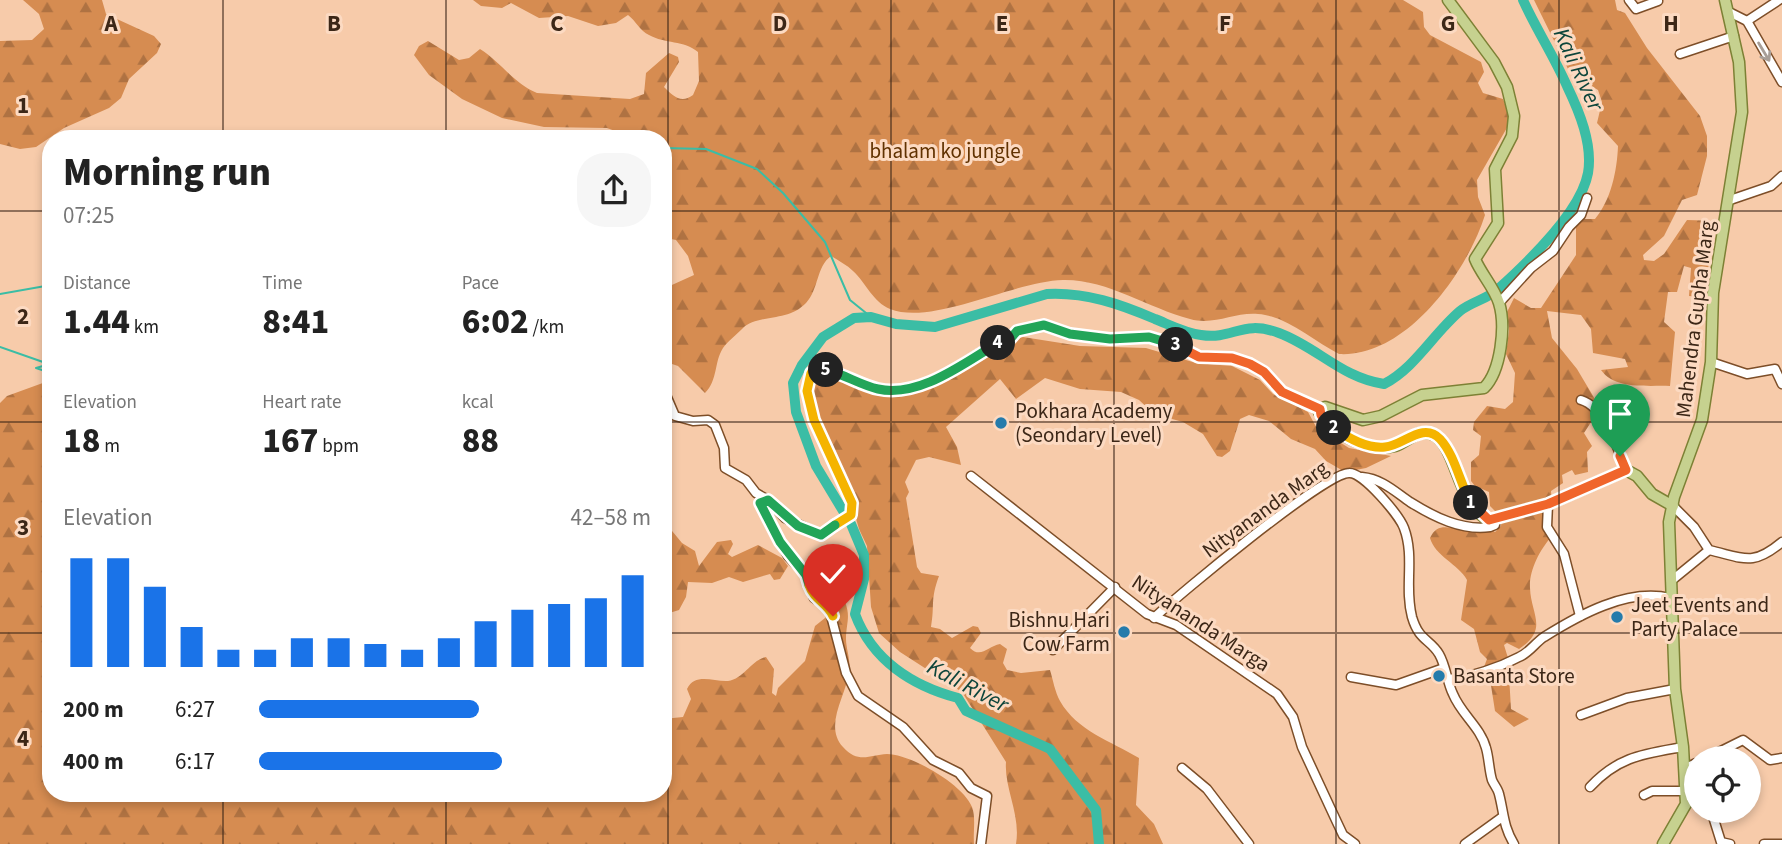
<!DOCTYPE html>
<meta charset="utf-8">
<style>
body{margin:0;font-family:"Source Sans 3",sans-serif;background:#f6f6f6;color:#222;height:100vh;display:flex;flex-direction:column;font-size:26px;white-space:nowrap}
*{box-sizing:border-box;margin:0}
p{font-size:23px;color:#767676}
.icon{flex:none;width:38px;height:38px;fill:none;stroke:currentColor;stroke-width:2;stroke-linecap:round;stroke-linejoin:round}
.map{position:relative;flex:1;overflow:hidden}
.panel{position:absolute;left:42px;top:130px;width:630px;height:672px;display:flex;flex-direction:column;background:#fff;border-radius:28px;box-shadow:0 4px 10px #0003}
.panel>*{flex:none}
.controls{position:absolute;left:1684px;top:746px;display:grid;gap:14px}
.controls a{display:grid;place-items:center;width:77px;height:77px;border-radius:50%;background:#fff;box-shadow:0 4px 10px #0003;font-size:35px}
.pin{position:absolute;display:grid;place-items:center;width:60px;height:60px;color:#fff;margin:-72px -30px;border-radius:50% 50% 50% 0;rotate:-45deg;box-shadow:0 0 7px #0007}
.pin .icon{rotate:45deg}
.km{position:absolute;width:35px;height:35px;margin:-18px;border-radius:50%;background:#222;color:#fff;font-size:19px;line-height:35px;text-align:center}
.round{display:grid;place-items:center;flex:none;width:74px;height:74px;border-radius:28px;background:#f6f6f6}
.headline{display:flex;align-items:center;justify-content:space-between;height:119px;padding:0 21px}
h1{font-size:38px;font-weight:800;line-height:52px}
.figures{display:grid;grid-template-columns:repeat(3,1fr);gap:10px;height:119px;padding:7px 21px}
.figures div{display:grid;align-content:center}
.figures b{font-size:35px;font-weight:800}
.figures small{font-size:19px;font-weight:400}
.figures p{font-size:19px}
.chart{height:196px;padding:14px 21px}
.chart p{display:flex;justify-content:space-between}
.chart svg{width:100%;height:126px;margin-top:7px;stroke:#1a73e8;stroke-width:6}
ul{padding:0 21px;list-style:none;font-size:23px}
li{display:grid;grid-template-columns:112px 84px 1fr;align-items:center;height:52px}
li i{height:18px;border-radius:9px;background:#1a73e8}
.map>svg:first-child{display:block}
.forest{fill:url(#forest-firs)}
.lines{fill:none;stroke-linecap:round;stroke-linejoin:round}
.stream{stroke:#3bbda5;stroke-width:2}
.river{stroke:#3bbda5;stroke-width:10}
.minor-casing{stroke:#7d4e28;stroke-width:11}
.major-casing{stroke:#7d8135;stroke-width:13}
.minor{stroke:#fff;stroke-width:8}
.major{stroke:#c6d18f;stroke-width:10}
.oneway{stroke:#a79e97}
.split-1-casing{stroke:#fff;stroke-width:14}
.split-2-casing{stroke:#fff;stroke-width:14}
.split-3-casing{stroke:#fff;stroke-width:14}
.split-4-casing{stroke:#fff;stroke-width:14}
.split-5-casing{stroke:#fff;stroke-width:14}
.split-6-casing{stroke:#fff;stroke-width:14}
.split-7-casing{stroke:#fff;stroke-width:14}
.split-8-casing{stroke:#fff;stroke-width:14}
.split-1{stroke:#f0652b;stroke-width:9}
.split-2{stroke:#f5b400;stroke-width:9}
.split-3{stroke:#f0652b;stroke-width:9}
.split-4{stroke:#22a559;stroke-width:9}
.split-5{stroke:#22a559;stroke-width:9}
.split-6{stroke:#f5b400;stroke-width:9}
.split-7{stroke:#22a559;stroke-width:9}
.split-8{stroke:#f5b400;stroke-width:9}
.grid{fill:none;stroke:#3c2717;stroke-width:2;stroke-opacity:0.55}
.poi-dot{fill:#257bab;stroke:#fcdac2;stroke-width:2.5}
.labels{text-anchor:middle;stroke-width:6;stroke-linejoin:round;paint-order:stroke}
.park-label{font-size:21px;fill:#613201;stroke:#fcdac2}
.street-label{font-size:21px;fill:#3c2717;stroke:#fcdac2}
.poi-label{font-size:21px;fill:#3c2717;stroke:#fcdac2;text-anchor:start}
.water-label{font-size:23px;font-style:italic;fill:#0d453b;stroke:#fcdac2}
.grid-label{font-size:23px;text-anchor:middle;font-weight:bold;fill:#3c2717;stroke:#fcdac2;stroke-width:6;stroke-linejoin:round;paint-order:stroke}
</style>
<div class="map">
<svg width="1782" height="844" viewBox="0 0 1782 844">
<defs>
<pattern id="forest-firs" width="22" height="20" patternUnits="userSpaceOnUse" patternTransform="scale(1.75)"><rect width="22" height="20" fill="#d68c51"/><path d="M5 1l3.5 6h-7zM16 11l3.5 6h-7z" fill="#af7242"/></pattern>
</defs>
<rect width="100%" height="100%" fill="#f7cbaa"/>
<g class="forest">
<path d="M 23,0 L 102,0 L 106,14 L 154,36 L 161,44 L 157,53 L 129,79 L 121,98 L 109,108 L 64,128 L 36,147 L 20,149 L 0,144 L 0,41 L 32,40 L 44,29 L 39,14 Z"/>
<path d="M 473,0 L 1403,0 L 1423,12 L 1424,27 L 1430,35 L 1481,62 L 1484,72 L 1478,83 L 1483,93 L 1503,99 L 1510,117 L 1508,126 L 1477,180 L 1478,197 L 1485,215 C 1467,272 1406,358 1339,354 C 1313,341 1287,316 1258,314 C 1234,312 1214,326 1190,319 C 1148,308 1107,279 1063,280 C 1014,281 933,326 890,309 C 873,302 866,283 853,271 C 847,265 839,261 831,256 C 816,267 819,289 806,303 C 787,323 758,313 742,329 C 737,334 727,342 723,348 C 714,362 718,380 705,393 L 678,366 L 663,361 L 663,289 L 694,275 L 688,256 L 676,240 L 666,238 L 663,241 L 663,138 L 634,138 L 607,128 L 544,127 L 502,118 L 462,99 L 429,75 L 414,55 L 419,46 L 428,41 L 459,60 L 469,58 L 480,49 C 501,62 513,83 537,93 L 630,99 L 644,94 L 646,73 L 669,53 L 678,57 L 679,62 L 664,87 C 673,96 681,104 693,95 L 699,81 L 698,52 C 684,40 665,44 649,35 C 640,31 636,21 628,15 L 616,23 L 598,26 L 568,16 L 539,18 L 511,3 L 502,8 L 481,6 Z"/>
<path d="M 1534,0 L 1615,0 L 1617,10 L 1625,13 L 1647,48 L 1700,116 L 1707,136 L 1707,156 L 1697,195 L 1682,200 L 1664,236 L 1643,255 L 1644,260 L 1654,261 L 1664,254 L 1687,220 L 1718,221 L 1702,297 L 1689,296 L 1691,268 L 1684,266 L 1677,292 L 1668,292 L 1664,322 L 1675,332 L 1670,386 C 1648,385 1615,390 1601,370 L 1628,367 L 1625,359 L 1593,353 L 1591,329 L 1581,315 L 1547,311 L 1552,338 L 1577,369 L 1596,401 L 1595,416 L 1584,433 L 1592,446 L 1587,452 L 1588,472 L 1575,475 L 1572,470 L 1562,475 L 1563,483 L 1551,491 L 1553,514 L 1548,520 L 1551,537 C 1540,550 1529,570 1530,588 C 1531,615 1549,629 1519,649 L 1507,643 L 1504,645 L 1508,658 L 1511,709 L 1529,719 L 1514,727 L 1495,711 L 1490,679 L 1484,667 L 1487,659 L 1480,652 L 1474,629 L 1461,620 L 1467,580 C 1458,564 1435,556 1430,538 C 1437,523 1446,528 1459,528 C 1466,528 1474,525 1481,523 L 1495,532 L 1501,526 L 1502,518 L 1490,506 L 1489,492 L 1475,486 L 1471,481 L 1471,462 L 1479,455 L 1481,436 L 1473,430 L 1474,422 L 1487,406 L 1505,409 L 1513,402 L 1515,373 L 1506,354 L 1509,331 L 1507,312 L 1514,298 L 1531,308 L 1541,308 L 1576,255 L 1576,225 L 1581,219 L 1595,219 C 1611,200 1617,171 1618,146 L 1597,123 L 1602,102 L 1598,90 L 1570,73 Z"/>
<path d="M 1023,337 L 1080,346 L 1146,348 L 1196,363 L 1232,366 L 1260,380 L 1273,394 L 1308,412 L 1320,434 L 1327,434 L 1349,448 L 1391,456 L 1366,468 L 1345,472 L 1326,461 L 1315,449 L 1291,439 L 1269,421 L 1249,415 L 1240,419 L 1230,451 L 1222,457 L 1217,456 L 1203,434 L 1183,422 L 1154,414 L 1139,400 L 1121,392 L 1080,389 L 1045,378 L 1016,399 L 1000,379 L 946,427 L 957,447 L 961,465 L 929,457 L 916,460 L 905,482 L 909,492 L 906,498 L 917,567 L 921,573 L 939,576 C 930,600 935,605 931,627 L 940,629 L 952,638 L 973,626 L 978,627 L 981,633 L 970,648 C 981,659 988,646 1000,644 L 1007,649 L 1003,663 L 1007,670 L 1021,673 L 1050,670 C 1053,680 1055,692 1060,701 C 1077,731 1111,741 1139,758 L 1136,805 L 1154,824 L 1163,844 L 1016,844 C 1021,815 1004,788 1006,762 L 962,692 L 900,652 L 879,633 L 871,607 L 867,546 L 859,529 L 843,473 L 815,418 L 812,378 L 819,372 L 903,394 L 988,350 Z"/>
<path d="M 51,380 L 51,793 L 663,793 L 663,719 L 683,717 L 691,699 L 687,689 C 695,672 714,682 728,681 C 744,679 751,660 766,657 L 774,669 L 772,693 L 776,696 L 778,688 L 805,661 L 815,626 L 845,602 C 851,617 846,624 846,639 C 846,649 851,660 849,671 C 847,695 823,725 843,747 C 858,764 870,755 887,754 C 910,754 963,784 972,807 C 976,817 973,833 974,844 L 0,844 L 0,403 L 7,396 Z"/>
<path d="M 663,520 L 682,543 L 695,551 L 699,566 L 717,542 L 731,540 L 733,544 L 728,554 L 732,557 L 758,545 L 782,558 L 788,566 L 780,579 L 774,580 L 770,574 L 743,582 L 729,577 L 712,583 L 688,582 L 686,597 L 679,610 L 663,615 Z"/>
</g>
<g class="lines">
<g class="stream">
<path d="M 592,138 L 594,138"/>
<path d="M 663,148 L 706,149 L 757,169 L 783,193 L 825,242 L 850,300 L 871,317"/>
<path d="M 0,294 L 51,285"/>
<path d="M 0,347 L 43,362 L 43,366 L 36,368 L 51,373"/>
</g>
<path class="river" d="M 1099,844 L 1096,810 L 1050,749 L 966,711 L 958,698 C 912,686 872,660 855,614 L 864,579 L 864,555 L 851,524 L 816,466 L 796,412 L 793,383 L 802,365 L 823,337 L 854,318 L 871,317 L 896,324 L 935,327 L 1047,294 C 1086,292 1120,304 1155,319 C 1170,325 1185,333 1201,335 C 1234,340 1242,319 1279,333 C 1317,347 1342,378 1384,384 C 1415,368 1433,334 1460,311 C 1471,302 1487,299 1497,290 C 1526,264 1581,212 1588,173 C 1593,144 1579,111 1567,86 C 1554,56 1536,29 1523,0"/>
<defs>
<g id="minor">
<path d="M 1629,0 L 1636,9 L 1658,1"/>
<path d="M 1729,12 L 1747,21 L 1782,82"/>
<path d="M 1747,21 L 1779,0"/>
<path d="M 1680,54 L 1734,36"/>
<path d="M 1730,200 L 1771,186 L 1782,176"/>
<path d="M 1499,303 L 1531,268 L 1553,251 L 1569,227 L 1581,215 L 1587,198"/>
<path d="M 1711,362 L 1747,374 L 1775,369 L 1782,384"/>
<path d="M 663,388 L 675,416 L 693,421 L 708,420 L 715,425 L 724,448 L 725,468 L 746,480 L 756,493 L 768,500 L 785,518 L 821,535 L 851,515 L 852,503 L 814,420 L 808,391 L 811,373 L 819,369 C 841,371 859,386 881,390 C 920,396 962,364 994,344 C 1003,339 1010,340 1017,331 L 1044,325 L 1070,334 L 1109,339 L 1156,338 L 1200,357 L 1232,358 L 1250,364 L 1264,372 L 1282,392 L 1319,409"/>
<path d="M 1581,400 C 1605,407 1618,449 1626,470"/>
<path d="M 971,476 L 1147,614 L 1176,625 L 1277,694 L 1293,717 L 1302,747 L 1335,818 L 1343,835 L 1355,844"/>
<path d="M 1362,477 C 1382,479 1394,491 1410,502 C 1434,517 1462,531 1490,527 L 1495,525 L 1495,520"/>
<path d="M 765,499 L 760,503 L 788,556 L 806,575 L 814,598 L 829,608 L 846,673 L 858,696 L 903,727 L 933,760 L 959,773 L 971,788 L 987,796 L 981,844"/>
<path d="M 1548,504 L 1547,527 L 1564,554 L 1580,616"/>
<path d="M 1673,506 L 1694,527 L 1709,550 C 1744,558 1752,567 1782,542"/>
<path d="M 1671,581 L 1709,550"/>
<path d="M 1154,618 C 1178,595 1325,473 1349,473 C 1363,472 1399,515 1404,528 C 1415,557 1404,587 1412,617 C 1419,641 1430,639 1439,654 C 1446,666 1447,682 1453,694 C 1461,714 1481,728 1486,748 C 1489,758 1489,770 1492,780 C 1494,785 1498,789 1499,794 C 1504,813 1503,826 1514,844"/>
<path d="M 1053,650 L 1115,587"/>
<path d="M 1351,677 L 1396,685 L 1444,668"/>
<path d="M 1448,679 C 1471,677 1498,668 1519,657 C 1529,653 1535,643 1544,637 C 1579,615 1627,588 1670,598"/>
<path d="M 1581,715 L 1627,698 L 1675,689"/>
<path d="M 1707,758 L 1743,740 L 1770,760 L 1782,758"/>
<path d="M 1182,768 L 1207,789 L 1249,844"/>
<path d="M 1684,769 L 1696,763"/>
<path d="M 1590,787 C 1619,756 1644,754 1683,747"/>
<path d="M 1644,795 L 1652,791 L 1686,791"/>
<path d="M 1711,810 L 1721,842 L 1730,844"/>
<path d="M 1465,844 L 1501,818"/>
<path d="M 1764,844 L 1782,844"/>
</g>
<g id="major">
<path d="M 1448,0 L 1494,62 L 1507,87 L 1514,116 L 1512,136 L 1495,169 L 1498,223 L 1475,259 C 1481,274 1494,287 1499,303 C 1506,326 1501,371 1484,388 L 1422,395 L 1381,416 L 1363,420 L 1325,407 L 1319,412 C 1333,434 1369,453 1395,446 C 1408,442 1418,427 1434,435 C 1457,447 1457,505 1489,520 L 1548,504 L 1626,470 L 1637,476 L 1652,494 L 1673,506"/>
<path d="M 1663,844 L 1686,804 L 1683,747 L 1675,689 L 1669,522 L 1674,497 L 1702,420 L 1711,362 L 1713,293 L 1742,112 L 1739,62 L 1725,0"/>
</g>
</defs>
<use href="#minor" class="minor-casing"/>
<use href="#major" class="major-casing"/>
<use href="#minor" class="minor"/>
<use href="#major" class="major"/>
</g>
<defs><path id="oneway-shaft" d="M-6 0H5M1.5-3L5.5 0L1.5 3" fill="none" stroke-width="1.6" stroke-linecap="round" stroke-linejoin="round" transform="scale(1.75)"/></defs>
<use class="oneway" href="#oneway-shaft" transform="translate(1764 52) rotate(59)"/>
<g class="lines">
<defs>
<path id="split-1" d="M 1471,503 L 1489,520 L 1548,504 L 1626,470 L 1620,456"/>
<path id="split-2" d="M 1334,428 C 1348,438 1367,449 1385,447 C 1403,446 1423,421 1440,439 C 1455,455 1460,484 1471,503"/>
<path id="split-3" d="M 1176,345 L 1199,357 L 1232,358 L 1250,364 L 1264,372 L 1282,392 L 1320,409 L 1321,415 L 1334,428"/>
<path id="split-4" d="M 998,343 L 1011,338 L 1017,331 L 1044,325 L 1070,334 L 1110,339 L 1149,337 L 1176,345"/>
<path id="split-5" d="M 826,370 C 844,374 860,385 878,389 C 920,398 964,363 998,343"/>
<path id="split-6" d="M 826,370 L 811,373 L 807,391 L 814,420 L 852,503 L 851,515 L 835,525"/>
<path id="split-7" d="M 809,585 L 806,575 L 780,542 L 760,503 L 768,500 L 798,526 L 821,535 L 835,525"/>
<path id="split-8" d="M 809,585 C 814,600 827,603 833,616"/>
</defs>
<use href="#split-1" class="split-1-casing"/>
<use href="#split-2" class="split-2-casing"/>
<use href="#split-3" class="split-3-casing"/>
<use href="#split-4" class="split-4-casing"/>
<use href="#split-5" class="split-5-casing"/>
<use href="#split-6" class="split-6-casing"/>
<use href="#split-7" class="split-7-casing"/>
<use href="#split-8" class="split-8-casing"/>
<use href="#split-1" class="split-1"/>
<use href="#split-2" class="split-2"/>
<use href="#split-3" class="split-3"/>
<use href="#split-4" class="split-4"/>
<use href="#split-5" class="split-5"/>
<use href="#split-6" class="split-6"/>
<use href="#split-7" class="split-7"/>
<use href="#split-8" class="split-8"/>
</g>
<path class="grid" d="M 223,0 L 223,138M 446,0 L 446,138M 668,0 L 668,844M 891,0 L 891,844M 1114,0 L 1114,844M 1336,0 L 1336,844M 1559,0 L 1559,844M 0,211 L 51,211M 663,211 L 1782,211M 0,422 L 51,422M 663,422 L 1782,422M 0,633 L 51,633M 663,633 L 1782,633M 223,793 L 223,844M 446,793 L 446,844"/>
<g class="poi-dot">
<circle cx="1001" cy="423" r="7"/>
<circle cx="1617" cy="617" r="7"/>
<circle cx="1124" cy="632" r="7"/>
<circle cx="1439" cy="676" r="7"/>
</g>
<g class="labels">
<g class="park-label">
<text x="945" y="158">bhalam ko jungle</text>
</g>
<g class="street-label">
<text transform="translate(1695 319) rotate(-83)" y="7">Mahendra Gupha Marg</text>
<text transform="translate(1265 509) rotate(-36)" y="7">Nityananda Marg</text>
<text transform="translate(1201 623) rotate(33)" y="7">Nityananda Marga</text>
</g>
<g class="poi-label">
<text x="1015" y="418">Pokhara Academy<tspan x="1015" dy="24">(Seondary Level)</tspan></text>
<text x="1631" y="612">Jeet Events and<tspan x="1631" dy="24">Party Palace</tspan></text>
<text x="1110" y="627" text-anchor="end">Bishnu Hari<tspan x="1110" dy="24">Cow Farm</tspan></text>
<text x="1453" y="683">Basanta Store</text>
</g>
<g class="water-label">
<text transform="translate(1579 69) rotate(65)" y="8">Kali River</text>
<text transform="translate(968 685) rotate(28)" y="8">Kali River</text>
</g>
</g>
<g class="grid-label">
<text x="111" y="31">A</text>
<text x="334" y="31">B</text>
<text x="557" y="31">C</text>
<text x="780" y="31">D</text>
<text x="1002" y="31">E</text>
<text x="1225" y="31">F</text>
<text x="1448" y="31">G</text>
<text x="1671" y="31">H</text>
<text x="23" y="113">1</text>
<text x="23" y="324">2</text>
<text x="23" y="535">3</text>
<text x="23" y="746">4</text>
</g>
</svg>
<div class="controls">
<a><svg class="icon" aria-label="locate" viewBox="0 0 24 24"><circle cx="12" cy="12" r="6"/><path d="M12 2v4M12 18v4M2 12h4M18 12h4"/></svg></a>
</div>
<div class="pin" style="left:1620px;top:456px;background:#1e9e55"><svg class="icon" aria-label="arrive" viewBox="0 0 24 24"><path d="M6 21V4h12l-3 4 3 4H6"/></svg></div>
<div class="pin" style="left:833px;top:616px;background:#d93025"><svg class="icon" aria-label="check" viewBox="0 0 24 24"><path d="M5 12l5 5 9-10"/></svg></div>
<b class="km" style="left:1471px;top:503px">1</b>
<b class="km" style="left:1334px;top:428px">2</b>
<b class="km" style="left:1176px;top:345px">3</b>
<b class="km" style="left:998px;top:343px">4</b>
<b class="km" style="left:826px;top:370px">5</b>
<section class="panel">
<div class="headline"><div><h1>Morning run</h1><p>07:25</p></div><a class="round"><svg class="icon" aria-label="share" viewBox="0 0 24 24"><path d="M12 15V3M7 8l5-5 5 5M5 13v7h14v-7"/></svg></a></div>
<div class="figures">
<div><p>Distance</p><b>1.44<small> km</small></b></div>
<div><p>Time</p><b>8:41</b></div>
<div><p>Pace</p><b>6:02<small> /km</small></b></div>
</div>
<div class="figures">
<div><p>Elevation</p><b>18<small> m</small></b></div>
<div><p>Heart rate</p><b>167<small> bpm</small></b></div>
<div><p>kcal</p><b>88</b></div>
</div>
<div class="chart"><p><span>Elevation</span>42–58 m</p>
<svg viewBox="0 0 160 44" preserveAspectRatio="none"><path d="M5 44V6M15 44V6M25 44V16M35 44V30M45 44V38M55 44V38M65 44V34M75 44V34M85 44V36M95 44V38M105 44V34M115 44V28M125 44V24M135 44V22M145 44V20M155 44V12"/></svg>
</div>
<ul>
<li><b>200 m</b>6:27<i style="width:56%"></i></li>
<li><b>400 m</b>6:17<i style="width:62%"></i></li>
</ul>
</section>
</div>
